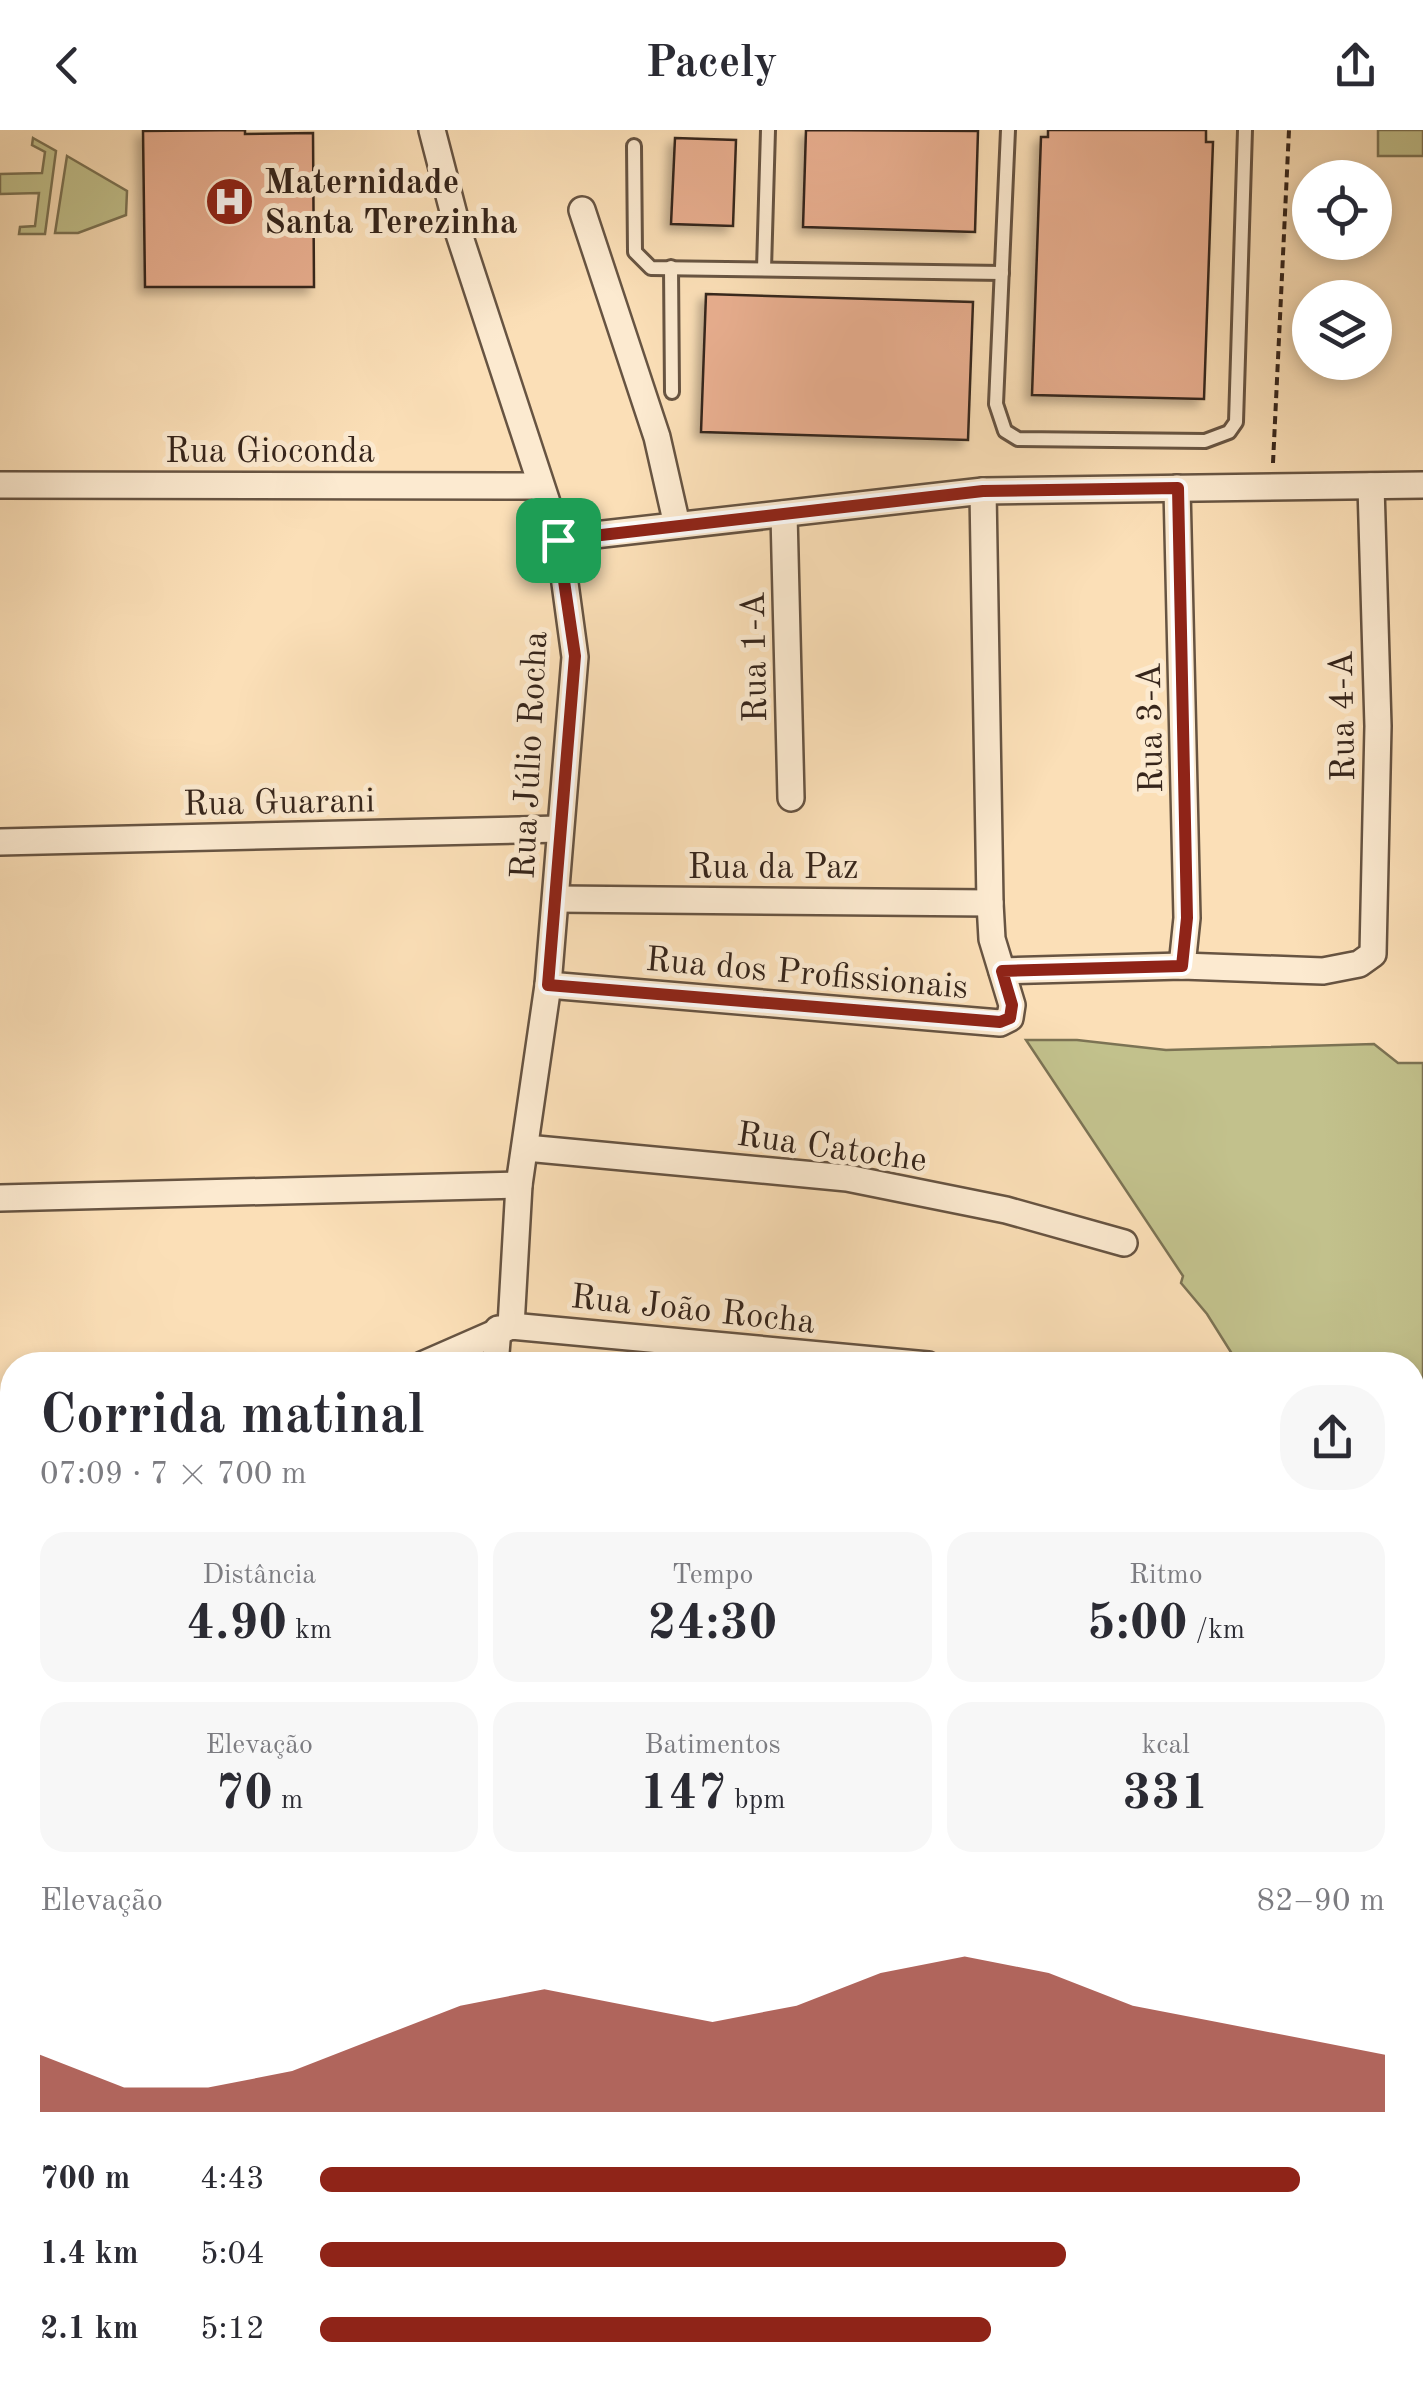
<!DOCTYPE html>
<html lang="pt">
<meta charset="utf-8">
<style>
body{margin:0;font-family:"Old Standard TT",serif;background:#f7f7f7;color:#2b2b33;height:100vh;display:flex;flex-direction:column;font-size:38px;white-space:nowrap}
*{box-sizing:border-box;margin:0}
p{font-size:32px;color:#7c7c81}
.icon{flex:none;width:55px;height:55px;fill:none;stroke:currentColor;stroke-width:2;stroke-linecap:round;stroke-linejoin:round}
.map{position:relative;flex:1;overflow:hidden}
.drawer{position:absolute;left:0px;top:1222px;width:1425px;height:1038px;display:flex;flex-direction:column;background:#fff;border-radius:40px 40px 0 0;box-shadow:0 5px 15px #0003}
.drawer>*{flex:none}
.buttons{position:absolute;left:1292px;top:30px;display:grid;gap:20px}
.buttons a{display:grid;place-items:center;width:100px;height:100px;border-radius:50%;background:#fff;box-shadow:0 5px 15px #0003;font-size:50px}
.pin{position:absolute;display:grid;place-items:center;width:85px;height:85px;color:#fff;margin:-42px;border-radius:20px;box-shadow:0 5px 15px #0006}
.round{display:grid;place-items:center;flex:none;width:105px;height:105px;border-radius:40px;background:#f7f7f7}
.summary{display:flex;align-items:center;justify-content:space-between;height:170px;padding:0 40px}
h1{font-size:55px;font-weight:600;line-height:75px}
.stats{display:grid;grid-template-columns:repeat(3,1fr);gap:15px;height:170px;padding:10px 40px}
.stats div{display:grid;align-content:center;border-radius:25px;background:#f7f7f7;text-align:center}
.stats b{font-size:50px;font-weight:600}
.stats small{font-size:28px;font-weight:400}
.stats p{font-size:28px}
.chart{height:280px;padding:20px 40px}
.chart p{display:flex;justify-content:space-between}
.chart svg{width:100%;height:180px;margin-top:10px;fill:#8f2418;opacity:.7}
ul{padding:0 40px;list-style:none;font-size:32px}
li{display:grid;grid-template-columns:160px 120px 1fr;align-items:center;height:75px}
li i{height:25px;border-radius:12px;background:#8f2418}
header{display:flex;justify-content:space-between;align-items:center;height:130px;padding:0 40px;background:#fff;font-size:45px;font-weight:600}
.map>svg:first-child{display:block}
.green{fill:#c2c18c;stroke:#7c7354;stroke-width:2.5}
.building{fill:#e8ae8f;stroke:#36251b;stroke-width:2.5;filter:url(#shadow)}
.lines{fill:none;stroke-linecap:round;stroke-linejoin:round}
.service-casing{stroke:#675442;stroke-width:18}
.minor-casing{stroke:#675442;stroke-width:30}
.path{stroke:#36251b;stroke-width:4;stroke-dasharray:8 5;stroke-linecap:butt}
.service{stroke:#fcead0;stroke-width:12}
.minor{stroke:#fcead0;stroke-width:25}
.tram{stroke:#36251b;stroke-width:2.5}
.rail-casing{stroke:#36251b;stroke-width:10}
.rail{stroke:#fcead0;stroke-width:6;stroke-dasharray:19;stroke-linecap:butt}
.route-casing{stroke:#fff;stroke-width:20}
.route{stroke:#8f2418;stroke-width:12}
.labels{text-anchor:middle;stroke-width:10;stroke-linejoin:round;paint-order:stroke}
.poi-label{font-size:35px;font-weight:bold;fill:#36251b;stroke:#fcead0;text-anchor:start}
.street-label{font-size:35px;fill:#36251b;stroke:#fcead0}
</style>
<header><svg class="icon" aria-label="back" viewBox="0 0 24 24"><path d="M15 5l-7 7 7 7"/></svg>Pacely<svg class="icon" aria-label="share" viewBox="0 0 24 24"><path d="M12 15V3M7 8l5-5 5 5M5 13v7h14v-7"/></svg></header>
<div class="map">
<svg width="1423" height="2259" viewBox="0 0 1423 2259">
<defs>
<filter id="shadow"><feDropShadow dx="-6" dy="6" stdDeviation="5" flood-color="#0004"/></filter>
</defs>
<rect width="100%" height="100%" fill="#fbdfb7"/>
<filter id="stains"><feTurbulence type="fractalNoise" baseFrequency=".002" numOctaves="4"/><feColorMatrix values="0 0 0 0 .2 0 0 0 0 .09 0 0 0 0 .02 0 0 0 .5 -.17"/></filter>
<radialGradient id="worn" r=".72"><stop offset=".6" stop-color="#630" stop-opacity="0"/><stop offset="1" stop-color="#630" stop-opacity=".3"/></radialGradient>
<g class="green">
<rect x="1378" y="0" width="45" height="26"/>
<path d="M 33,8 L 56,21 L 45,104 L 19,104 L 20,97 L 35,96 L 39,63 L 0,64 L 0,44 L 42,43 L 45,22 L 32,15 Z"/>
<path d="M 67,26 L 127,61 L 126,85 L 78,103 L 55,103 Z"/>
<path d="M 1026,910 L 1077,910 L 1166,920 L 1374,914 L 1398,933 L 1423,933 L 1423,1267 L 1413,1266 L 1412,1235 L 1239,1235 L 1207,1184 L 1181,1153 L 1183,1146 Z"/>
<path d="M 12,1349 L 12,1421 L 0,1426 L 0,1353 Z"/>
</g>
<g class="building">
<path d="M 245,0 L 245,4 L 313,3 L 314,157 L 145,157 L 143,1 Z"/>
<path d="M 806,0 L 978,1 L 975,102 L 803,97 Z"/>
<path d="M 1048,0 L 1206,0 L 1206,12 L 1213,12 L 1204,269 L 1032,265 L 1041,7 L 1048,7 Z"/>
<path d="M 675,8 L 736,10 L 733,96 L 671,94 Z"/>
<path d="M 706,164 L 973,172 L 968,310 L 701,302 Z"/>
</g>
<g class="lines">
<defs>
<g id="service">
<path d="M 1008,0 L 996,274 L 1005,301 L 1018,309 L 1205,311 L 1229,302 L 1236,292 L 1245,0"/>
<path d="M 634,16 L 635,122 L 651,138 L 1002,143"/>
<path d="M 671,137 L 672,262"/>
<path d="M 764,139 L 768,0"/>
</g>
<g id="minor">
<path d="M 432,0 L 459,104 L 559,409 L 575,527 L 548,855 L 519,1055 L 511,1196"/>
<path d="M 582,80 L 657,307 L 677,395"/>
<path d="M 0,355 L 539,356"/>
<path d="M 1177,358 L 1187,788 L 1182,836"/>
<path d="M 784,384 L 791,668"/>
<path d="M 559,409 L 983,361 L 1423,355"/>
<path d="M 0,712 L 559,699"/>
<path d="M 556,769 L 990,773"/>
<path d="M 1002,841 L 1182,836 L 1323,841 L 1359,834 L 1373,824 L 1378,596 L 1371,356"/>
<path d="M 548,855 L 1000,893 L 1010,888 L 1012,875 L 992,809 L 990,773 L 983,361"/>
<path d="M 526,1018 L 847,1048 L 1006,1080 L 1124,1113"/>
<path d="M 0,1068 L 519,1055"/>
<path d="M 422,1235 L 511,1196 L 928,1235"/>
<path d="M 495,1235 L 498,1199"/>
<path d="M 1412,1282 L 1423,1283"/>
<path d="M 0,1339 L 12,1337"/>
<path d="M 0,1455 L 12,1451"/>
<path d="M 1412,1480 L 1423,1481"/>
<path d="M 1412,1573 L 1423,1571"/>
<path d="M 0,1646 L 12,1648"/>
<path d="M 1412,1819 L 1423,1821"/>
<path d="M 0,2001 L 12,2002"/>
<path d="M 1412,2183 L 1423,2185"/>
<path d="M 383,2259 L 385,2248"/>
<path d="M 789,2259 L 789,2248"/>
</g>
</defs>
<use href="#service" class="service-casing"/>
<use href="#minor" class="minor-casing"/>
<path class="path" d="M 1273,333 L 1289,0"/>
<use href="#service" class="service"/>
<use href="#minor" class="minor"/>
<g class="tram">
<path d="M 0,1391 L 12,1386"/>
<path d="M 0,1413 L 12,1409"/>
<path d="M 1412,1525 L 1423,1525"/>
</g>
<defs>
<path id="rail" d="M 1412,1539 L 1423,1540"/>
</defs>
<use href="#rail" class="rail-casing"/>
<use href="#rail" class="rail"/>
</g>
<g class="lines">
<defs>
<path id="route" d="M 1178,358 L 1187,788 L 1182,836 L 1002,841 L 1012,875 L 1010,888 L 1000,892 L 548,855 L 575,526 L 558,410 L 983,361 Z"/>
</defs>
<use href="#route" class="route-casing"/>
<use href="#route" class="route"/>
</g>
<defs>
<symbol id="hospital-disc" viewBox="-11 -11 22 22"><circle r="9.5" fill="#8f2418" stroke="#fcead0"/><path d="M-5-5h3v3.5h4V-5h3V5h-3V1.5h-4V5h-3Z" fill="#fff"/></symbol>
</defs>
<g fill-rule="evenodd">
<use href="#hospital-disc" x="202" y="44" width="55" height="55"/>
</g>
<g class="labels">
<g class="poi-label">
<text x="264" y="63">Maternidade<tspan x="264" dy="40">Santa Terezinha</tspan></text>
</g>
<g class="street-label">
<text x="270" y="332">Rua Gioconda</text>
<text transform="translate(753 527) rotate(-91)" y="12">Rua 1-A</text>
<text transform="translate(1341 586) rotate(-91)" y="12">Rua 4-A</text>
<text transform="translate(1149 598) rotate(-91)" y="12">Rua 3-A</text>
<text transform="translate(528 625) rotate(-87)" y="12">Rua Júlio Rocha</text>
<text transform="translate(279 671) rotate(-1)" y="12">Rua Guarani</text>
<text x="773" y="748">Rua da Paz</text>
<text transform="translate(807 842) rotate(5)" y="12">Rua dos Profissionais</text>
<text transform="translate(832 1016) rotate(8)" y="12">Rua Catoche</text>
<text transform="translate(693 1178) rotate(6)" y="12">Rua João Rocha</text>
</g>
</g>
<rect width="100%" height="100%" filter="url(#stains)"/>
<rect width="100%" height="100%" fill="url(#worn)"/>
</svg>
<div class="buttons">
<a><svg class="icon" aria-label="locate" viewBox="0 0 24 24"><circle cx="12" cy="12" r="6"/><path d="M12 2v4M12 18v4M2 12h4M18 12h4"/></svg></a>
<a><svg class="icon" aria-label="layers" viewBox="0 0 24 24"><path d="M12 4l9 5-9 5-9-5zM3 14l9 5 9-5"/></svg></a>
</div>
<div class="pin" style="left:558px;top:410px;background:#1e9e55"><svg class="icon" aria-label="arrive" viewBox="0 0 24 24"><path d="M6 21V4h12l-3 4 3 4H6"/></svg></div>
<section class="drawer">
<div class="summary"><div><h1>Corrida matinal</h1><p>07:09 · 7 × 700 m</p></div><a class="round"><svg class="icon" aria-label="share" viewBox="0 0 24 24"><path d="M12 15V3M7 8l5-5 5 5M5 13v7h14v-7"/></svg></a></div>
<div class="stats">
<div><p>Distância</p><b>4.90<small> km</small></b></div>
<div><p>Tempo</p><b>24:30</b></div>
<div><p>Ritmo</p><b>5:00<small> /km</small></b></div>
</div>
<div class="stats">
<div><p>Elevação</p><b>70<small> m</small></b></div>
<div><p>Batimentos</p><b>147<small> bpm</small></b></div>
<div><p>kcal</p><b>331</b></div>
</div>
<div class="chart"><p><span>Elevação</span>82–90 m</p>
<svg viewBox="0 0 160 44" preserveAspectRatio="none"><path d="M0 44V30L10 38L20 38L30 34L40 26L50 18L60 14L70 18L80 22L90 18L100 10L110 6L120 10L130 18L140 22L150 26L160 30V44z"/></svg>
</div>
<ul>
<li><b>700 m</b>4:43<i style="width:92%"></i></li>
<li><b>1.4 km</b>5:04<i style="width:70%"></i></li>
<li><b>2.1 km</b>5:12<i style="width:63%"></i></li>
</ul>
</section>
</div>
